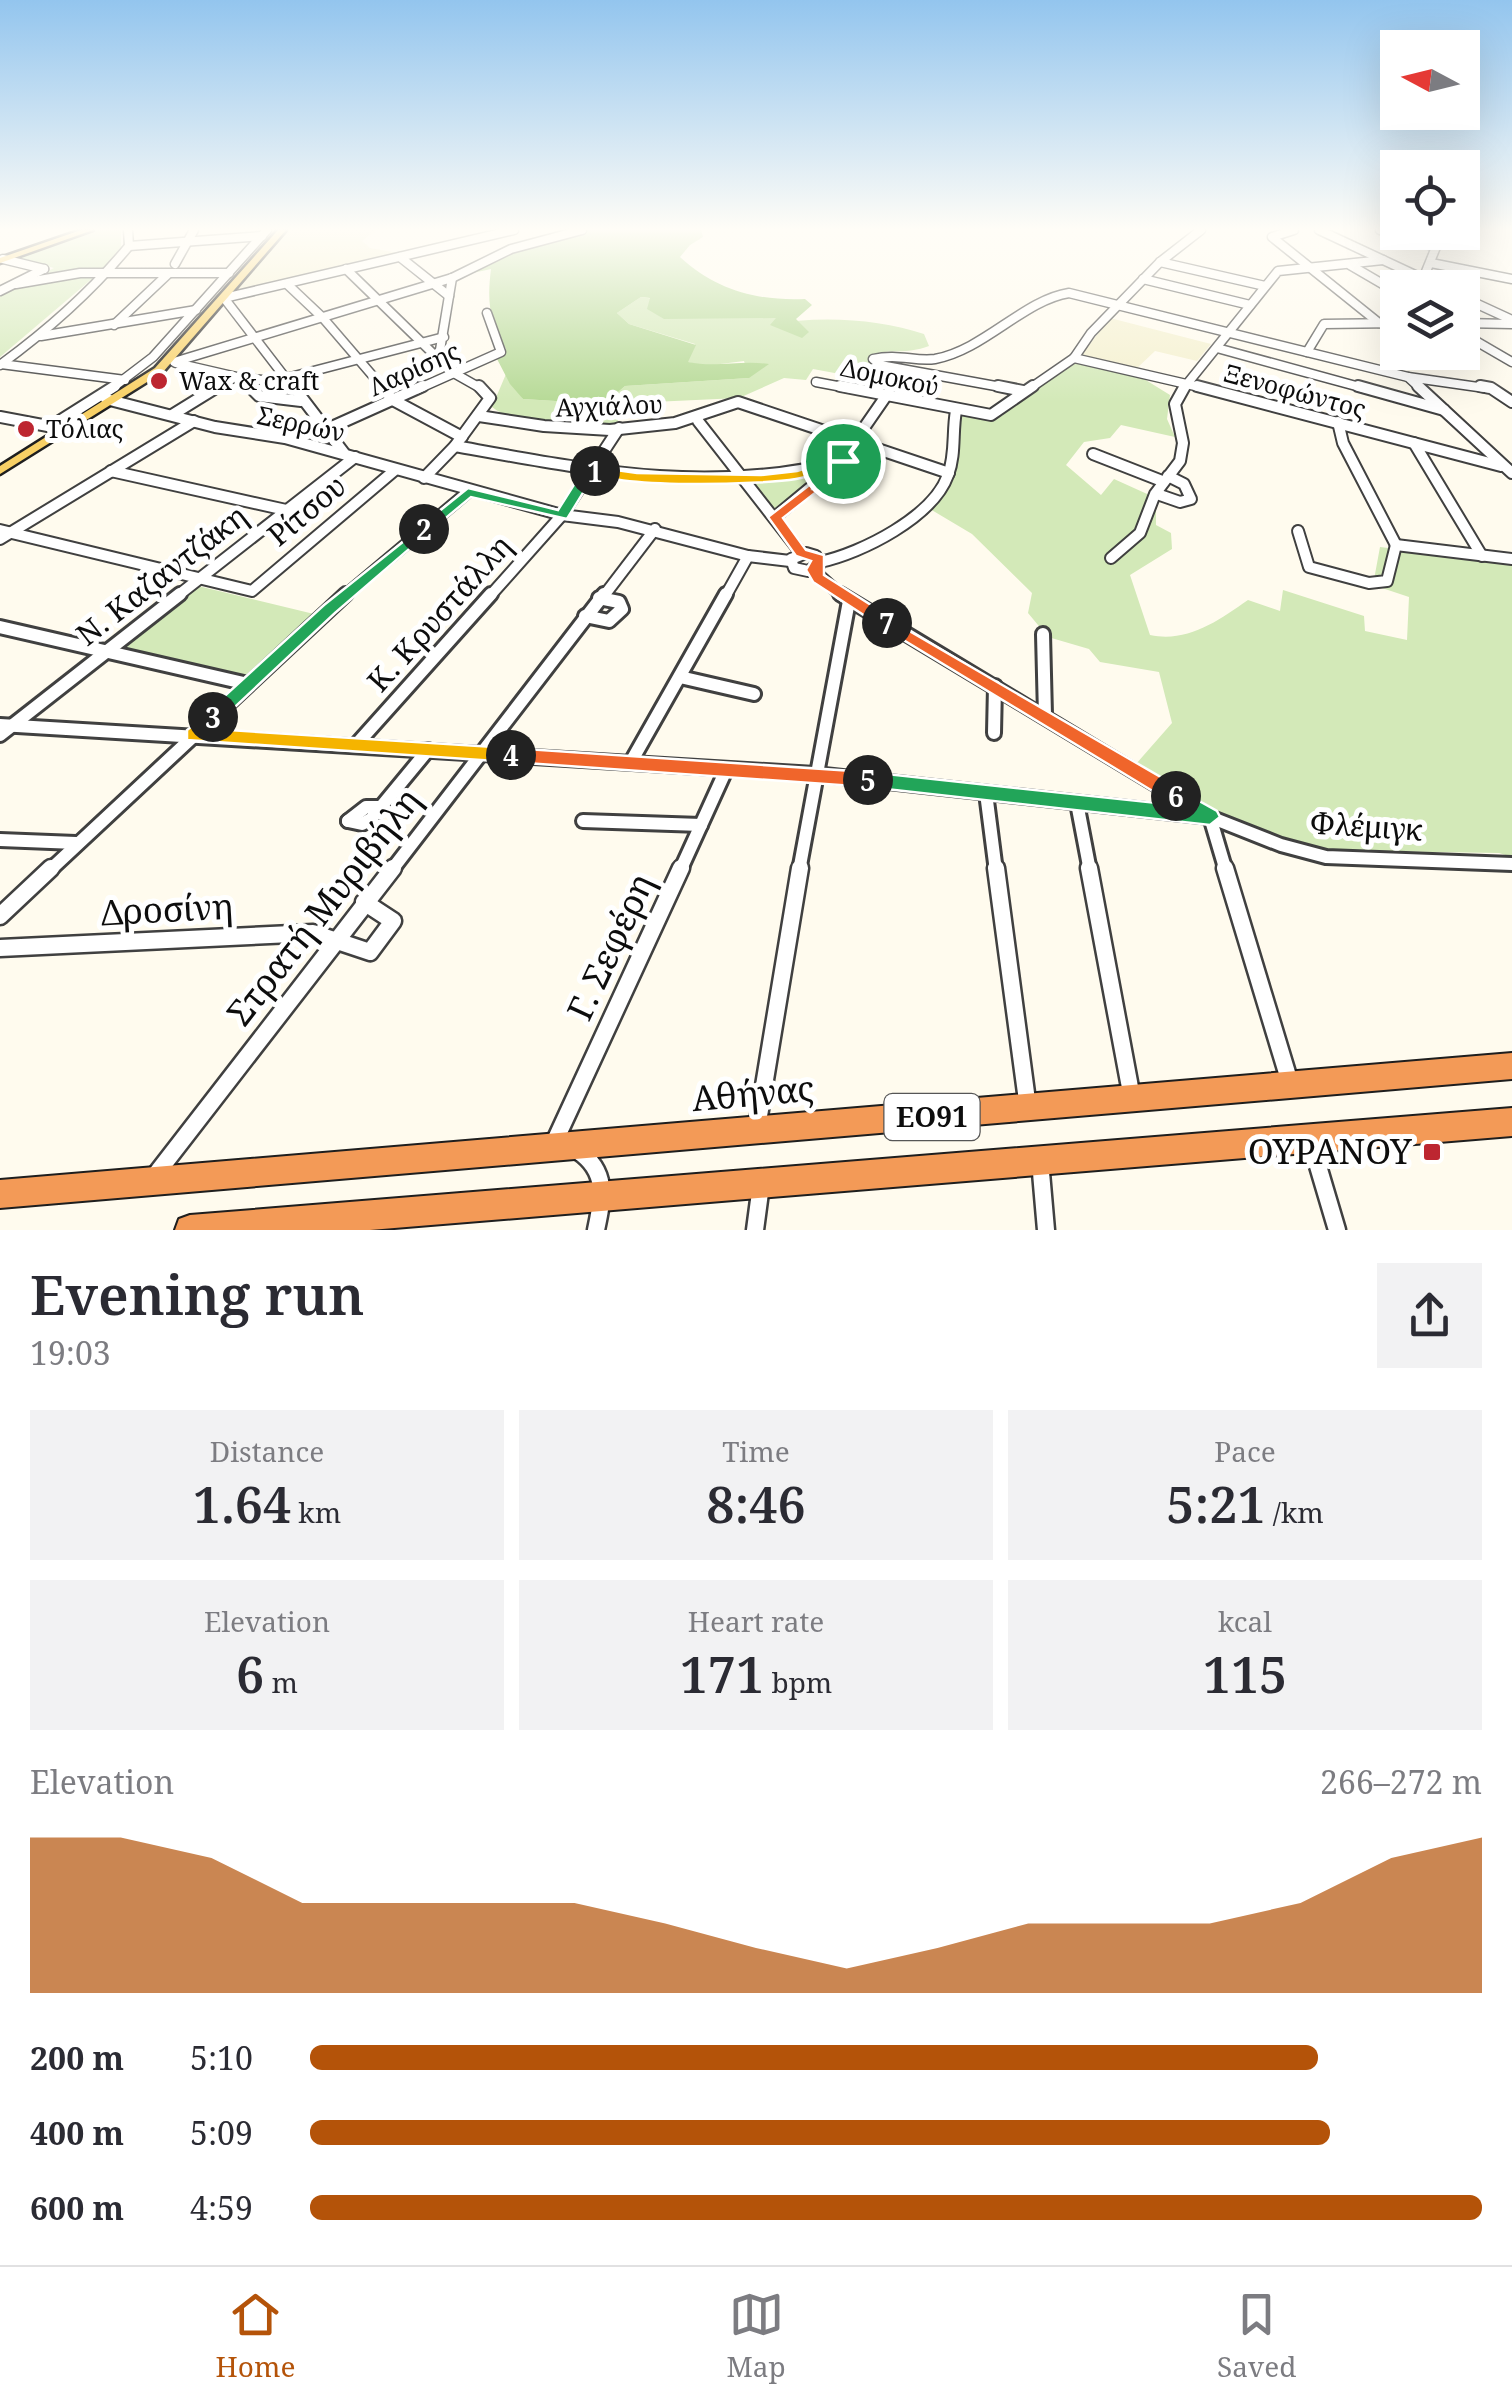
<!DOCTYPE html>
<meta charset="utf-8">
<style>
body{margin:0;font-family:"Noto Serif",serif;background:#f2f2f3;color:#2b2b33;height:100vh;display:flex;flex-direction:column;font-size:38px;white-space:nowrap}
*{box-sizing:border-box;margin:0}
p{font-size:32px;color:#7c7c81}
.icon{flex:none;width:55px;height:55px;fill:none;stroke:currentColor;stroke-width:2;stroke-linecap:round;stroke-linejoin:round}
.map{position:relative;height:1230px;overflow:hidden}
.details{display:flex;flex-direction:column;background:#fff;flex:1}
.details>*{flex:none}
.needle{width:65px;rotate:277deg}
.buttons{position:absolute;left:1380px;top:30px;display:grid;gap:20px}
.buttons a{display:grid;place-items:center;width:100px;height:100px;border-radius:0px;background:#fff;box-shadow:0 10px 40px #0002;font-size:50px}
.pin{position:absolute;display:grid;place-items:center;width:85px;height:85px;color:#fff;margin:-42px;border:5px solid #fff;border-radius:50%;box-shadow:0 2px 10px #0007}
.km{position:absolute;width:50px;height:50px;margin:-25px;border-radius:50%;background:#222;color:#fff;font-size:28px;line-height:50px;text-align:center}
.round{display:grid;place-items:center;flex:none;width:105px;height:105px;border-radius:0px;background:#f2f2f3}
.overview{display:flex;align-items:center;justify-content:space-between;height:170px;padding:0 30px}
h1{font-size:55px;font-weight:600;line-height:75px}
.stats{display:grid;grid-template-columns:repeat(3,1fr);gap:15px;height:170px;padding:10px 30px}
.stats div{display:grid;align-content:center;border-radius:0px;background:#f2f2f3;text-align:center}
.stats b{font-size:50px;font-weight:600}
.stats small{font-size:28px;font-weight:400}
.stats p{font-size:28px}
.chart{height:280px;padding:20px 30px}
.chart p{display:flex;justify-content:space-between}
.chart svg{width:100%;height:180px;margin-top:10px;fill:#b45309;opacity:.7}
ul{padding:0 30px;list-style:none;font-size:32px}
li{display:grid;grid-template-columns:160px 120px 1fr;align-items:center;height:75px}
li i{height:25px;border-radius:12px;background:#b45309}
.tab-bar{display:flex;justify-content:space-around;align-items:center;height:140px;border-top:2px solid #e1e1e2;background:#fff;font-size:28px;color:#7c7c81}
.tab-bar a{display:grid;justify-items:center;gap:5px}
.tab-bar .on{color:#b45309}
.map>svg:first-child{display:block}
.farmland{fill:#f4f0ce}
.green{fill:#d3e9b8}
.forest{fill:#b7da97}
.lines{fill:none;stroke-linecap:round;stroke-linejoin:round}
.minor-far3-casing{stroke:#404040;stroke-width:11}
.minor-far2-casing{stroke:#404040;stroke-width:14}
.minor-far1-casing{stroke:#404040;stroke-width:18}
.minor-casing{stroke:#404040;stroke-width:21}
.major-casing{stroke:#1e1e1e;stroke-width:5}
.highway-casing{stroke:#1e1e1e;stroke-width:4}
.minor-far3{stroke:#fff;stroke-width:8}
.minor-far2{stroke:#fff;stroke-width:10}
.minor-far1{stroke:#fff;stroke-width:12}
.minor{stroke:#fff;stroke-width:16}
.major{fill:#f8d065;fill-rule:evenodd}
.highway{fill:#f39a57;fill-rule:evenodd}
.split-1{fill:#f5b400;stroke:#fff;stroke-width:2.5}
.split-2{fill:#22a559;stroke:#fff;stroke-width:2.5}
.split-3{fill:#22a559;stroke:#fff;stroke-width:2.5}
.split-4{fill:#f5b400;stroke:#fff;stroke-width:2.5}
.split-5{fill:#f0652b;stroke:#fff;stroke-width:2.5}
.split-6{fill:#22a559;stroke:#fff;stroke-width:2.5}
.split-7{fill:#f0652b;stroke:#fff;stroke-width:2.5}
.split-8{fill:#f0652b;stroke:#fff;stroke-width:2.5}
.split-9{fill:#f5b400;stroke:#fff;stroke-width:2.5}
.poi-dot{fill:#bd2631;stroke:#fff;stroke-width:4}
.labels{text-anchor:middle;stroke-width:10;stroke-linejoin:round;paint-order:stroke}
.far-street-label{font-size:25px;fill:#0d0d0d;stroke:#fff}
.far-poi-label{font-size:25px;fill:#0d0d0d;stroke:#fff;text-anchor:start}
.shield{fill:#fff;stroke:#565656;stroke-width:2.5}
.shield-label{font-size:28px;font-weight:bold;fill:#0d0d0d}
.street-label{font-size:30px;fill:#0d0d0d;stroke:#fff}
.near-street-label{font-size:35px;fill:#0d0d0d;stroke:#fff}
.near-poi-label{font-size:35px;fill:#0d0d0d;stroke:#fff;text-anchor:end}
</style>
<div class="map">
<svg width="1512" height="1230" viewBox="0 0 1512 1230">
<rect width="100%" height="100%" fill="#fffbee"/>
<g class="farmland">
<path d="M 287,230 L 376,230 L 362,241 L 370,248 L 404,254 L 231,296 Z"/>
<path d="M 1110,318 L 1211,344 L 1197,361 L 1155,351 L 1136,369 L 1080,357 Z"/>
</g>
<g class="green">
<path d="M 97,230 L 121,230 L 121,247 L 100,272 L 0,357 L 0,295 L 54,268 L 15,258 Z"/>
<path d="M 641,297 L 778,318 L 771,325 C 818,315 879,319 924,334 L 929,346 C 905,355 891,348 870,355 L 873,366 L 918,373 L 910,387 L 813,369 L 806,380 L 784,378 L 739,398 L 631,403 L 616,423 C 578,428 524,431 492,407 L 506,374 L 523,399 L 604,404 L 625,386 L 749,378 L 744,361 L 705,366 L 687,362 L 695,344 L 629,324 L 617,313 Z"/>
<path d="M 1078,362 L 1136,374 L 1170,395 L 1167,419 L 1175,437 L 1121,425 L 1110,438 L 1084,442 L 1066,465 L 1101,495 L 1114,479 L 1156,498 L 1156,525 L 1171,533 L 1172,549 L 1130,575 L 1150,635 C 1187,643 1218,621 1248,600 L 1280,611 L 1283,590 L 1364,616 L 1365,631 L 1407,640 L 1409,597 L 1373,585 L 1380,547 L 1512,563 L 1512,857 L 1499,853 L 1309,850 L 1213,812 L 1136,764 L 1172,723 L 1159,672 L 1100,662 L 1089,649 L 1048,637 L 1028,613 L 1032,593 L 972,534 L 930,509 L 956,471 L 960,416 L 1002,416 L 1028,393 Z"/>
<path d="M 831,468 L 776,511 L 753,483 L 800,478 Z"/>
<path d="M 198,586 L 314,614 L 243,678 L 119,649 Z"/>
</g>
<path class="forest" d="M 585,230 L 701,230 L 703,237 L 690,245 L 680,257 C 716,290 756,301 805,299 L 812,305 L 796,319 L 809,332 L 802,338 L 770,325 L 776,318 L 664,319 L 647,309 L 650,298 L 641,297 L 617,313 L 629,324 L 696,345 L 688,362 C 715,368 741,360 769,364 L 749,378 L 625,386 L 604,404 L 523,399 L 510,384 L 496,357 L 506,349 C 489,321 487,301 491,269 L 459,276 L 518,248 Z"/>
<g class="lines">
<defs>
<g id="minor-far3">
<path d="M 1294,230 L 1272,237 L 1379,323"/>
<path d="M 1319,230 L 1443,288"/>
<path d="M 1380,230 L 1436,247 L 1425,274 L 1420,276"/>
<path d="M 129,246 L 262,236"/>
<path d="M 400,257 L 449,296"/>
<path d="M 3,259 L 44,269"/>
<path d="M 1160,262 L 1265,286"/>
<path d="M 1431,263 L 1512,279"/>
<path d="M 175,264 L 194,230"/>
<path d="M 1350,265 L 1398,293"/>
<path d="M 346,269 L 452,372 L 482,389"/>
<path d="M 1143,279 L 1250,305"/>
<path d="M 16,284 L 80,273 L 229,273"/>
<path d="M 287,284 L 323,318 L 384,389"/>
<path d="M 0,291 L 44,269"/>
<path d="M 1462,297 L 1512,320"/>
<path d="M 1462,323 L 1512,324"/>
<path d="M 114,325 L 168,274"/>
<path d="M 1462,333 L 1512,362"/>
<path d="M 41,336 L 196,310"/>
<path d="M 1217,348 L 1367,389"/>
<path d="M 1307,352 L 1324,324 L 1398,323"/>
<path d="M 439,356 L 452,278"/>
<path d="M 1074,358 L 1208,389"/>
<path d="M 174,362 L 452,278 L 511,249 L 582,230"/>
<path d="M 176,363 L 241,378 L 275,381 L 444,337"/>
<path d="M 1,364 L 125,380"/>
<path d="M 0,365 C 48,330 91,292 129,246 L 128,230"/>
<path d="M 1408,377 L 1492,389"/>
<path d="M 241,378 L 252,389"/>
<path d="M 816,382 L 853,389"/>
<path d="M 111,389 L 153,357 L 267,230"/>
<path d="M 215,389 L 235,377"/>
<path d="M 294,389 L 224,298 L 514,230"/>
<path d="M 418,389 L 501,352 L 487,313"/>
<path d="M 1012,389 L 880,365 L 873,359 C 898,353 915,362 935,359 C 984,350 1024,300 1069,293 L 1408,377 L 1421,389"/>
<path d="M 1029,389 L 1074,358 L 1091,333 L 1160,262 L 1201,230"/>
<path d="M 1183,389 L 1278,271 L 1383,260"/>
</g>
<g id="minor-far2">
<path d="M 249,386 L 259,396 L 301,401"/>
<path d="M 293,386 L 344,453"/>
<path d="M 381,386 L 393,400 L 462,437"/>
<path d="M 840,386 L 991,415 L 1033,386"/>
<path d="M 998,386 L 1023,391"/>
<path d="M 1197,386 L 1501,466"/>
<path d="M 1358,386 L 1444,410"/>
<path d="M 1418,386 L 1512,473"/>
<path d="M 1480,386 L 1491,388 L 1512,402"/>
<path d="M 106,399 L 215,427 L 285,438 L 562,515 L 618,522 L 748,556 L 790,561"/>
<path d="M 172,415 L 219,386"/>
<path d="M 479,416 L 544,426 L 610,430 L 675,423 L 738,402 L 949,473"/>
<path d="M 0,417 L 53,427"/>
<path d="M 698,421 L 801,553"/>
<path d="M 1338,422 L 1343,443 L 1396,545"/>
<path d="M 50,427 L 115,386"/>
<path d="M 295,437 L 325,430 L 423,386"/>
<path d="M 1414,443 L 1482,556"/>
<path d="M 455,446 C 589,470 708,495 843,461"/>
<path d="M 1093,454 L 1162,481"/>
<path d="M 111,471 L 286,510"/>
<path d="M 424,478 L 455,446 L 490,398 L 479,386"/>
<path d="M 1157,494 L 1180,502 L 1191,499 L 1184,484 L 1168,476"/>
<path d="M 775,517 L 839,464 L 886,396"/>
<path d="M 0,530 L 252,591 L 395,470"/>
<path d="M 1298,531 L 1309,567 L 1369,583 L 1387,581 L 1396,545"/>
<path d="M 0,539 L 194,421"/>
<path d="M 1396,545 L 1512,559"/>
<path d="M 806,553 L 816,556 L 819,565 L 808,571 L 794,568 L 791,559 Z"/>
<path d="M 1111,558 L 1140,533 L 1155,494 L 1180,461 L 1183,443 L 1175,404 L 1185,386"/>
<path d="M 820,562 C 862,553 933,517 948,475 C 956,454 952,432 956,411"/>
<path d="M 813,570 L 843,597"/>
<path d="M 176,597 L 355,457"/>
<path d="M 343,597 L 468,492"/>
<path d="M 489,597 L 562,515 L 619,428"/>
<path d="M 603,597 L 655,529"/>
<path d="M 725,597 L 748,556"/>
</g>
<g id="minor-far1">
<path d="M 840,594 L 1210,817 L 1281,845 L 1326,857 L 1512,864"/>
<path d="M 585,616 L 609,621 L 622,609 L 619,602 L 599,598"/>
<path d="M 0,627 L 248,684"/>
<path d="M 1043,634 L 1045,715"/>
<path d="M 680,677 L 754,694"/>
<path d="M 0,725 L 815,774 L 1210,817"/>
<path d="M 994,733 L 995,686"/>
<path d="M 0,735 L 180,594"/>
<path d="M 355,746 L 491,594"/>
<path d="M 631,762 L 726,594"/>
<path d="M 986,793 L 996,871"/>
<path d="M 1077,803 L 1090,871"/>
<path d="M 1210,817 L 1226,871"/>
<path d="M 348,821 L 362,824 L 371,819 L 428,750"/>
<path d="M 348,821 L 366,807 L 380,807"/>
<path d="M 583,821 L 701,825"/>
<path d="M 0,840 L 76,843"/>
<path d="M 49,871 L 346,594"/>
<path d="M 391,871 L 604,594"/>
<path d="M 680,871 L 726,770"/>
<path d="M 799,871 L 849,601"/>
</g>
<g id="minor">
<path d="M 996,868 L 1028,1108"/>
<path d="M 1089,868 L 1132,1098"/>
<path d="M 1225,868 L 1291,1086"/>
<path d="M 0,916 L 51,868"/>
<path d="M 0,948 L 313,933 L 370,952 L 393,921 L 364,902"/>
<path d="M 757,1128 L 800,868"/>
<path d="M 1310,1139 L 1337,1230"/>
<path d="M 554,1143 L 681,868"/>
<path d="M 578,1151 C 608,1171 603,1198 596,1230"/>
<path d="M 1040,1161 L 1046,1230"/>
<path d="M 153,1178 L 393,868"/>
<path d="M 755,1230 L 761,1185"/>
</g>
<g id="major">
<path d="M 81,230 L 93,230 L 0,263 L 0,258 Z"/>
<path d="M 278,230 L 286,230 L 163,372 L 0,474 L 0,466 L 155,368 Z"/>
</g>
<g id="highway">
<path d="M 1512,1053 L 1512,1079 L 0,1208 L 0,1180 Z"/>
<path d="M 1512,1108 L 1512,1136 L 370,1230 L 175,1230 L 179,1219 L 190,1215 Z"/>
</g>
</defs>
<use href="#minor-far3" class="minor-far3-casing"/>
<use href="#minor-far2" class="minor-far2-casing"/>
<use href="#minor-far1" class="minor-far1-casing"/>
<use href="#minor" class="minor-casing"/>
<use href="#major" class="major-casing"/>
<use href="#highway" class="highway-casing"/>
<use href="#minor-far3" class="minor-far3"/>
<use href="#minor-far2" class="minor-far2"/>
<use href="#minor-far1" class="minor-far1"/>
<use href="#minor" class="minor"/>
<use href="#major" class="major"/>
<use href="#highway" class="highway"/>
</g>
<linearGradient id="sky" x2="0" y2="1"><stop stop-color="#93c5ee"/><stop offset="0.57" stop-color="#fffdf7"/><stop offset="1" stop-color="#fffdf7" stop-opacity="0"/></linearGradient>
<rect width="1512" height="402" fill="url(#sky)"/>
<path class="split-1" d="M 843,457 L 848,458 L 848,464 C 831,469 813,476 796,479 C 759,485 616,489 589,471 L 595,467 L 637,473 L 761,475 L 797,471 Z"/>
<path class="split-2" d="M 590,466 L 602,471 L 594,475 L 567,519 L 471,497 L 429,532 L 417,529 L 468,488 L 558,510 L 585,467 Z"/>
<path class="split-3" d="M 424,525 L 431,529 L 429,532 L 335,613 L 220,721 L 207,721 L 207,712 L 324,605 Z"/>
<path class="split-4" d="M 213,710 L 222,717 L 212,729 L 511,748 L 520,755 L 511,762 L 187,740 L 187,730 Z"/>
<path class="split-5" d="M 511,748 L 868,772 L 878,780 L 868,787 L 511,762 L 501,755 Z"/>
<path class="split-6" d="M 868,772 L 1175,805 L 1166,796 L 1176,788 L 1217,811 L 1220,817 L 1210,825 L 868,787 L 859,780 Z"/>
<path class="split-7" d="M 887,618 L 1183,790 L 1183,801 L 1169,801 L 882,627 L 882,619 Z"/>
<path class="split-8" d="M 812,483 L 824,486 L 783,518 L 806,550 L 824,555 L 824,575 L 893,619 L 893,627 L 882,627 L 813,582 L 806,570 L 811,561 L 796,556 L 768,517 Z"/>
<path class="split-9" d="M 843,457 L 848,458 L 848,464 L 822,489 L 812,489 L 812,483 Z"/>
<g class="poi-dot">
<circle cx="159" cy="381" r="10"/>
<circle cx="26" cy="429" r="10"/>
<rect x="1422" y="1142" width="20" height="20" rx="5"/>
</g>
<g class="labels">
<g class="far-street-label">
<text transform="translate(414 369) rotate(-24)" y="9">Λαρίσης</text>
<text transform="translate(890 377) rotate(12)" y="9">Δομοκού</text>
<text transform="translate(1295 391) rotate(15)" y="9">Ξενοφώντος</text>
<text transform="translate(609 406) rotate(-2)" y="9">Αγχιάλου</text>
<text transform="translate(301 424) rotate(12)" y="9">Σερρών</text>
</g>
<g class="far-poi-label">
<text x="179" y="390">Wax &amp; craft</text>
<text x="46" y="438">Τόλιας</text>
</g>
<rect class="shield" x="884.5" y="1094" width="95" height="46" rx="8"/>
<g class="shield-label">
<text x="932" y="1127">ΕΟ91</text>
</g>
<g class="street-label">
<text transform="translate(307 511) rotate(-40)" y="10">Ρίτσου</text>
<text transform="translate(162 576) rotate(-38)" y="10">Ν. Καζαντζάκη</text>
<text transform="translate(440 614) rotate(-48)" y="10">Κ. Κρυστάλλη</text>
<text transform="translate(1366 827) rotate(4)" y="10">Φλέμιγκ</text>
</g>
<g class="near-street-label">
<text transform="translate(324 907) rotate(-52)" y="12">Στρατή Μυριβήλη</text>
<text transform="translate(167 910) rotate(-3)" y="12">Δροσίνη</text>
<text transform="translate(611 947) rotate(-65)" y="12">Γ. Σεφέρη</text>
<text transform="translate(753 1094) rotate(-5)" y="12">Αθήνας</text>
</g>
<g class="near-poi-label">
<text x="1412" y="1164">ΟΥΡΑΝΟΥ</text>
</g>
</g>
</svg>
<div class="buttons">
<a><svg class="needle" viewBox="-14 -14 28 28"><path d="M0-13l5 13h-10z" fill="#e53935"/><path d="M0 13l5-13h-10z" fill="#7c7c81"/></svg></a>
<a><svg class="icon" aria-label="locate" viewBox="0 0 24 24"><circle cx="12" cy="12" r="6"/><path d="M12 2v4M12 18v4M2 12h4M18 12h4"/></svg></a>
<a><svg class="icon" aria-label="layers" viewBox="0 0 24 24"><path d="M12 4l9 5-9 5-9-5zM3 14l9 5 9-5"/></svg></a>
</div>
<div class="pin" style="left:843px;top:461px;background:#1e9e55"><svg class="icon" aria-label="arrive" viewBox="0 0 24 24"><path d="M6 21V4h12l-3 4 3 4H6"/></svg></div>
<b class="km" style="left:595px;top:471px">1</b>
<b class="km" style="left:424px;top:529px">2</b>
<b class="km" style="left:213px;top:717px">3</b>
<b class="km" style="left:511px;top:755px">4</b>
<b class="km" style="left:868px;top:780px">5</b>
<b class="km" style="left:1176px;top:796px">6</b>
<b class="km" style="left:887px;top:623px">7</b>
</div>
<section class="details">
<div class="overview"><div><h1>Evening run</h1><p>19:03</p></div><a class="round"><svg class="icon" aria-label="share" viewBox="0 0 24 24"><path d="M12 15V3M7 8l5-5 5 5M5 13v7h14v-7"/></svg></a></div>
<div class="stats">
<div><p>Distance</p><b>1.64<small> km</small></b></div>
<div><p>Time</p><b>8:46</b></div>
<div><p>Pace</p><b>5:21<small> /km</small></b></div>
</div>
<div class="stats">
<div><p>Elevation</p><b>6<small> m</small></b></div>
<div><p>Heart rate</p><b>171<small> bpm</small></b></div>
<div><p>kcal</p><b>115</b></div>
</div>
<div class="chart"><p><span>Elevation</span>266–272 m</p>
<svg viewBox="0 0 160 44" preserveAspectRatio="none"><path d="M0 44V6L10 6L20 11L30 22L40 22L50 22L60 22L70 27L80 33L90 38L100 33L110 27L120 27L130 27L140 22L150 11L160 6V44z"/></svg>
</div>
<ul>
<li><b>200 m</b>5:10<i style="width:86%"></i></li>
<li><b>400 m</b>5:09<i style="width:87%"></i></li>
<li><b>600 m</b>4:59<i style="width:100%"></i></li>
</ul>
</section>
<nav class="tab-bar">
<a class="on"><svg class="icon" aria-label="home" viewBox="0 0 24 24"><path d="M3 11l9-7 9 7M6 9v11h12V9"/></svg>Home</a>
<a><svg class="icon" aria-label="map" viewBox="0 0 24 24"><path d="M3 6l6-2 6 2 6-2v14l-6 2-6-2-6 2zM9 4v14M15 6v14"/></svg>Map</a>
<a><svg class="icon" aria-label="saved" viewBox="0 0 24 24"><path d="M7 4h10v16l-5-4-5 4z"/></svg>Saved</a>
</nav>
